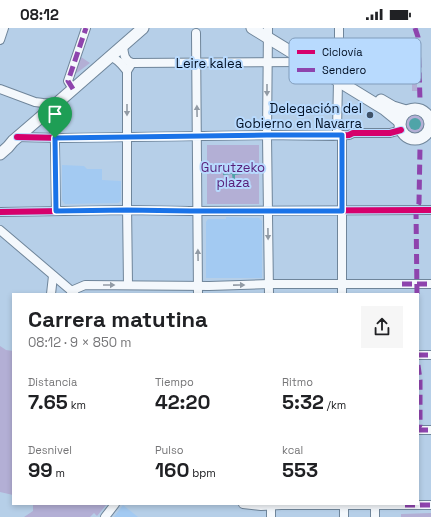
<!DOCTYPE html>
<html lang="es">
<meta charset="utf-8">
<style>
body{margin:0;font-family:"Space Grotesk",sans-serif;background:#f6f6f6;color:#202124;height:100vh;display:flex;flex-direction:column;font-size:15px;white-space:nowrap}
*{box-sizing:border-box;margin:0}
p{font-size:13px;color:#757577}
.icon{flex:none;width:22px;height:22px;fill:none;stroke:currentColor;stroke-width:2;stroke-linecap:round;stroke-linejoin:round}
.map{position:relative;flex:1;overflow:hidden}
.details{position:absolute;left:12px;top:265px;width:407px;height:212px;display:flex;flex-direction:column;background:#fff;border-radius:0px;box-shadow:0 2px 6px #0003}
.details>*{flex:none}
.pin{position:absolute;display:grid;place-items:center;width:34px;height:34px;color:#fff;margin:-41px -17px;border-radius:50% 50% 50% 0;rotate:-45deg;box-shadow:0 0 4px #0007}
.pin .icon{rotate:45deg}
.round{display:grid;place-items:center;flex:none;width:42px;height:42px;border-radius:0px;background:#f6f6f6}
.summary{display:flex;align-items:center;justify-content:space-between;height:68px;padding:0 16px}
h1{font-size:22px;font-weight:700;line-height:30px}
.metrics{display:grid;grid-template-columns:repeat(3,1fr);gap:6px;height:68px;padding:4px 16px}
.metrics div{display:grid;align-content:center}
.metrics b{font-size:20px;font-weight:700}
.metrics small{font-size:11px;font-weight:400}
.metrics p{font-size:11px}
.status{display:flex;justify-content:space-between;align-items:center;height:28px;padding:0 20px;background:#fff;direction:ltr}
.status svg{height:11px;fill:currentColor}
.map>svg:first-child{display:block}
.built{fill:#a3caf2}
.green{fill:#b3afd5}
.water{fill:#4fa4a8}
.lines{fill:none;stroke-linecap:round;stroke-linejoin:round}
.minor-casing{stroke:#6f859a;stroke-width:10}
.major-casing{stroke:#6f859a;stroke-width:13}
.minor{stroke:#f4f8fc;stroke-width:8}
.major{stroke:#f4f8fc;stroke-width:11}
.quiet{stroke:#8e44ad;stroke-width:5;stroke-dasharray:10 5;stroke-linecap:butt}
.cycleway-casing{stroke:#b8dafe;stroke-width:8}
.cycleway{stroke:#d6006c;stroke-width:6}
.oneway{fill:#929ba5}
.route-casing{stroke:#fff;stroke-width:8}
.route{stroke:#1a73e8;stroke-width:5}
.poi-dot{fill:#405268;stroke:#b8dafe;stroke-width:1.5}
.labels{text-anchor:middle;stroke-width:4;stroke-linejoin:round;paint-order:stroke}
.street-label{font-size:13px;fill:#000f23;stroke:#b8dafe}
.poi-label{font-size:13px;fill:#000f23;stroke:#b8dafe;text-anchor:end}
.park-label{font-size:13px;fill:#571d78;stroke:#b8dafe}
.key{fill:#b8dafe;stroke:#819dbc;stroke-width:1}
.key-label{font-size:11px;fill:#000f23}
</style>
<div class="status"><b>08:12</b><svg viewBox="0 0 49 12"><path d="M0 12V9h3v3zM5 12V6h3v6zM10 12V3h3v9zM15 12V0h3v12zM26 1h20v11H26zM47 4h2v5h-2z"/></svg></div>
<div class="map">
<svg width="431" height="489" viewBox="0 0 431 489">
<rect width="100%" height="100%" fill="#b6cfe8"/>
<g class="built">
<path d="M 62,137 L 84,138 L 87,141 L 102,141 L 102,152 L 121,153 L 121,173 L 118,175 L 65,176 L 62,172 Z"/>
<path d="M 226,189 L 259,190 L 262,193 L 262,250 L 206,250 L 206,194 L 208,191 L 226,191 Z"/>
<path d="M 123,477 L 138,489 L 114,489 Z"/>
</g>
<g class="green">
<path d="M 81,29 L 90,35 L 74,47 Z"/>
<rect x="412" y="43" width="5" height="20"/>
<path d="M 413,87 C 420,87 427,92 423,100 C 416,114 395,95 413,87 Z"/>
<rect x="207" y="117" width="52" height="59"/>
<path d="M 0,318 L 6,322 L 13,323 L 13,467 L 0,464 Z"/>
<path d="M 33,476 L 107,476 L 97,488 L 94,485 L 90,489 L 24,489 L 33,483 Z"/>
<path d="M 431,485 L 431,489 L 401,489 L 401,486 Z"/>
</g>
<g class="water">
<circle cx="415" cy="96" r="6"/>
<path d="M 231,135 L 235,135 L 236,143 L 243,142 L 243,146 L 235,147 L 235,153 L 233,154 L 232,146 L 223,147 L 223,144 L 231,143 Z"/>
</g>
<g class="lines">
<defs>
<g id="minor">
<path d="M 268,0 L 267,107 L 269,266"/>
<path d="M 339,0 L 339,36 L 340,47"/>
<path d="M 196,5 L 198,266"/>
<path d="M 0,12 L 4,0"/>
<path d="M 123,18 C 124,26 124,32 132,35 L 307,34"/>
<path d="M 111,29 C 118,31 122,37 127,43"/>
<path d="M 329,41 L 339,36 L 402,37"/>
<path d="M 338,53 L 337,103 L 338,105 L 342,107 L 342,266"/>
<path d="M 0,61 L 35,74 L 43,75 L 56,76"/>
<path d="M 73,61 L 68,53 L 86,0"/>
<path d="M 53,79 L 55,117 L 56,183"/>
<path d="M 17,109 L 62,110 L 267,107 L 333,108 L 349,107 L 353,105 L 390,105 L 401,102"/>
<path d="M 0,184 L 127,182 L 190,183 L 431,182"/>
<path d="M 0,202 L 74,265"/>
<path d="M 128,257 L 127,176 L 127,43 L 132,35"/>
<path d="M 71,263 L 85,257 L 209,258 L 269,256 L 431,256"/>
<path d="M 51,266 L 53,248"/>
<path d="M 418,327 L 431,327"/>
<path d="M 418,402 L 431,402"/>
<path d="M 243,476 L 261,478 L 281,477 L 431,477"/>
<path d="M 344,476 L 344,489"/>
<path d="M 375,478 L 375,489"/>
<path d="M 105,489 L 115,476"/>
<path d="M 271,489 L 271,476"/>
</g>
<g id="major">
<path d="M 252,0 L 384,81 L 400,94"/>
<path d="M 381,72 L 393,79 L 406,83"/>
<circle cx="415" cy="96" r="15"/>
<path d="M 0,126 L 8,119 L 13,113 L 56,76 L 143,0"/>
</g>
</defs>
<use href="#minor" class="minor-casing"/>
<use href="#major" class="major-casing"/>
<use href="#minor" class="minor"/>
<use href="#major" class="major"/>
<g class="quiet">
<path d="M 415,0 L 418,9 L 420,72"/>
<path d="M 73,61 L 68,53 L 86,0"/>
<path d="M 402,256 L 431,256"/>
<path d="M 417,266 L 416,182 L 419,175 L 420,119"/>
<path d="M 418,327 L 431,327"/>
<path d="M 418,337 L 420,352 L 420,397 L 418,401"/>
<path d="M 418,402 L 430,402"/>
<path d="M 405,477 L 430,477"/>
</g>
<defs>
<g id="cycleway">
<path d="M 17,109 L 62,110 L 267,107 L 333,108 L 349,107 L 353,105 L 390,105 L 401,102"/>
<path d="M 0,184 L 127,182 L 190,183 L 431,182"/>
</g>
</defs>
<use href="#cycleway" class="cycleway-casing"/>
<use href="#cycleway" class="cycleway"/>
</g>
<defs><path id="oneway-solid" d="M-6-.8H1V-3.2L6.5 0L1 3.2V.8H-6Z"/></defs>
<g class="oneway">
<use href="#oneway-solid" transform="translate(267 62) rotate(90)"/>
<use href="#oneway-solid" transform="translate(127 82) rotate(90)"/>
<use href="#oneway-solid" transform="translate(197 83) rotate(-91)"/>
<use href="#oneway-solid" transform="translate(268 206) rotate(89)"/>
<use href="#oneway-solid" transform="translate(198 227) rotate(-91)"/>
<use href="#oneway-solid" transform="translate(109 257)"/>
<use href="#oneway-solid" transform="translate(239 257) rotate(-1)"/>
</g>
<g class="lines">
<defs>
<path id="route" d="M 267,107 L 342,107 L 342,183 L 190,183 L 127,182 L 56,183 L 55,110 Z"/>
</defs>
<use href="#route" class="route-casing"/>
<use href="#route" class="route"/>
</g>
<circle class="poi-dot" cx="370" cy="87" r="4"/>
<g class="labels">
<g class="street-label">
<text x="209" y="40">Leire kalea</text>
</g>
<g class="poi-label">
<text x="362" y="85">Delegación del<tspan x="362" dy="15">Gobierno en Navarra</tspan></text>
</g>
<g class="park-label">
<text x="233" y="144">Gurutzeko<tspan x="233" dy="15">plaza</tspan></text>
</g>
</g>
<rect x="289" y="10" width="132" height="46" rx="6" class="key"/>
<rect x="297" y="22" width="18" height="4" fill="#d6006c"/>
<rect x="297" y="40" width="18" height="4" fill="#8e44ad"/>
<g class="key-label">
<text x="322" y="28">Ciclovía</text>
<text x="322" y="46">Sendero</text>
</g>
</svg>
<div class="pin" style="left:55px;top:110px;background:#1e9e55"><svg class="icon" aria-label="arrive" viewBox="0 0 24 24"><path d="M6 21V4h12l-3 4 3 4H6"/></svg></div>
<section class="details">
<div class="summary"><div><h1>Carrera matutina</h1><p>08:12 · 9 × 850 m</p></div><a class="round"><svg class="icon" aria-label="share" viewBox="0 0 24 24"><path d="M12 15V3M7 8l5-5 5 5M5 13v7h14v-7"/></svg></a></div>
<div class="metrics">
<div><p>Distancia</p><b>7.65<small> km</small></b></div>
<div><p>Tiempo</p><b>42:20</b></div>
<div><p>Ritmo</p><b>5:32<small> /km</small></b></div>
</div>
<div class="metrics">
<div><p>Desnivel</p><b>99<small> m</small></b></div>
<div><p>Pulso</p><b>160<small> bpm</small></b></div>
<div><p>kcal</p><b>553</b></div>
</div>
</section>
</div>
